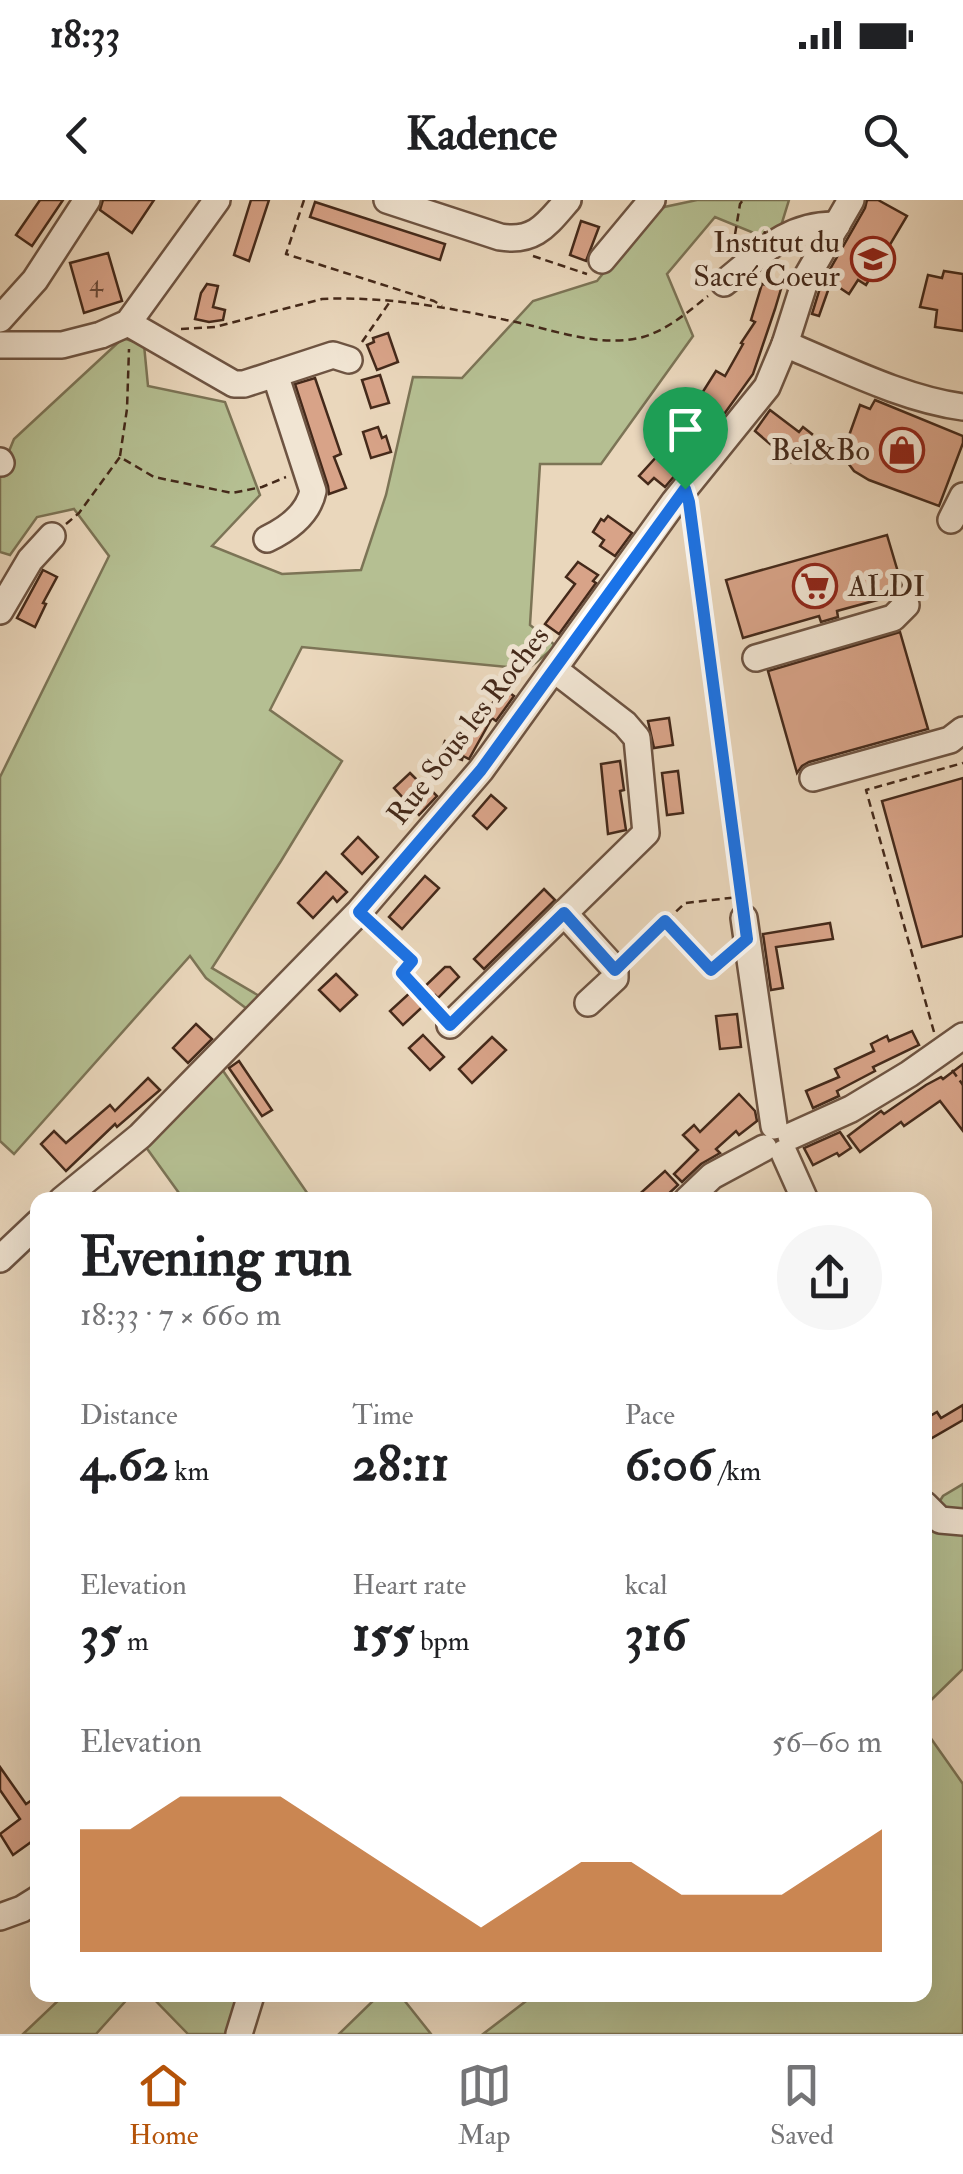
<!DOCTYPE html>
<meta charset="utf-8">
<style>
body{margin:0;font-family:"IM FELL Double Pica",serif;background:#f6f6f6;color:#202124;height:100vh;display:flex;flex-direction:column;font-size:38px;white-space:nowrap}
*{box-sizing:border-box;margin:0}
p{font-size:32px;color:#757577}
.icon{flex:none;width:55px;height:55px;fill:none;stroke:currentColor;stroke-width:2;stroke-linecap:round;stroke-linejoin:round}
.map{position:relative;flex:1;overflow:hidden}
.drawer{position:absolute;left:30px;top:992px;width:902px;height:810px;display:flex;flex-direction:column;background:#fff;border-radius:20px;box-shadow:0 10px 40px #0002}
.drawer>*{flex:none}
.pin{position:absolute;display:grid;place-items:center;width:85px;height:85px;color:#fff;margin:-102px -42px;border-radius:50% 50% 50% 0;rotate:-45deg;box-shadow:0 0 10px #0007}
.pin .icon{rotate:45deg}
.round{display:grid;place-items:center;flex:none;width:105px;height:105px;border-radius:52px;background:#f6f6f6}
.summary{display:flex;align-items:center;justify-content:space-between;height:170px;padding:0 50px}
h1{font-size:55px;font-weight:700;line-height:75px}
.figures{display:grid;grid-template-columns:repeat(3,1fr);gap:15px;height:170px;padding:10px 50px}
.figures div{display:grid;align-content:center}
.figures b{font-size:50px;font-weight:700}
.figures small{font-size:28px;font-weight:400}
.figures p{font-size:28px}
.chart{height:280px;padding:20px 50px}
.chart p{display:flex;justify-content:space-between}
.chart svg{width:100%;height:180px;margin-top:10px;fill:#b45309;opacity:.7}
.status{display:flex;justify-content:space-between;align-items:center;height:70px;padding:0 50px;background:#fff;direction:ltr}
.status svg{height:28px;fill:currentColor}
header{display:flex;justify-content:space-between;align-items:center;height:130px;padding:0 50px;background:#fff;font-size:45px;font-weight:700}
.dock{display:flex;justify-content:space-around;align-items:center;height:140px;border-top:2px solid #e0e0e0;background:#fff;font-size:28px;color:#757577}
.dock a{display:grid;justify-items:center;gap:5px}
.dock .selected{color:#b45309}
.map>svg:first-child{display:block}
.green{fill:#b5bf92;stroke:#7c7456;stroke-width:2.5}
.building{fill:#d8a388;stroke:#44291a;stroke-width:2.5}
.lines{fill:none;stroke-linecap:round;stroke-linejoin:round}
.minor-casing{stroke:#6e5442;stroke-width:30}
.path{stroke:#44291a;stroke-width:2.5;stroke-dasharray:8 5;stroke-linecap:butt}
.minor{stroke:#f1e5d3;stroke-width:25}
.route-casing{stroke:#fff;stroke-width:20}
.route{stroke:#1a73e8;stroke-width:12}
.labels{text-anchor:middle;stroke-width:10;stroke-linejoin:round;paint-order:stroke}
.number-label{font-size:25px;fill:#694836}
.poi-label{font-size:30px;fill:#44291a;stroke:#f1e5d3;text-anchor:end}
.street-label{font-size:30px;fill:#44291a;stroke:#f1e5d3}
</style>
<div class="status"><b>18:33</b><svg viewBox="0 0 49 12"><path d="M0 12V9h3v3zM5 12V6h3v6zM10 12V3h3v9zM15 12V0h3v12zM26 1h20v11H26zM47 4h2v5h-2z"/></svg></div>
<header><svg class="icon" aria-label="back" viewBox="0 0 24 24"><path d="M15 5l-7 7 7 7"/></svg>Kadence<svg class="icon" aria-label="search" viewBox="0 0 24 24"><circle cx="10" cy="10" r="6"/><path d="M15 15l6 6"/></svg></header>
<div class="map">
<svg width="963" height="1834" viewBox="0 0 963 1834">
<rect width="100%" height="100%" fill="#ead7bc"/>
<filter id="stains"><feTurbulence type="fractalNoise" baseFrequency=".002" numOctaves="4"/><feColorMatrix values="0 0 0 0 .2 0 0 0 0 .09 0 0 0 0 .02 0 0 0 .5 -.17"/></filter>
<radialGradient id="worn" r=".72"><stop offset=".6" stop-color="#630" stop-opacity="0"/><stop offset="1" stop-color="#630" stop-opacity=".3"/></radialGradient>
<g class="green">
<path d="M 697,0 L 789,0 L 776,42 L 715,17 L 667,74 L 693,136 L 601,264 L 540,264 L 530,425 L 556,446 L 528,469 L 302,447 L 270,510 L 342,561 L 281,661 L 212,768 L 266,800 L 255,815 L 206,778 L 190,756 L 14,954 L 0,941 L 0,577 L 109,356 L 74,309 L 37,317 L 10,355 L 0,352 L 0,273 L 14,239 L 123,138 L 144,145 L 148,186 L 225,202 L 260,295 L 212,346 L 282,374 L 361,370 L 386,295 L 413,177 L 462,178 L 533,101 L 597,81 L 655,9 Z"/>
<path d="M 217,862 L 312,1000 L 184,1000 L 143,943 Z"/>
<path d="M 963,1284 L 963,1469 L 925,1506 L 925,1324 L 943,1296 Z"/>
<path d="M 925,1530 L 963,1584 L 963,1834 L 483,1834 L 534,1795 L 925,1795 Z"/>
<path d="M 64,1795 L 131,1795 L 96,1834 L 23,1834 Z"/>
<path d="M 150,1795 L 236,1795 L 243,1802 L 231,1834 L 188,1834 Z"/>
<path d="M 379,1795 L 400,1795 L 431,1834 L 339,1834 Z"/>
</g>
<g class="building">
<path d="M 40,0 L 63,0 L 32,46 L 16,35 Z"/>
<path d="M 103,0 L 154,0 L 132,33 L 100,10 Z"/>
<path d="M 251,0 L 269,0 L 249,61 L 234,55 Z"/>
<path d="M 867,0 L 878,0 L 907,16 L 866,85 L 858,80 L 849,94 L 831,82 L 819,116 L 812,114 L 821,85 L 865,8 Z"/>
<path d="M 315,2 L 445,44 L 440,60 L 310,17 Z"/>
<path d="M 581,21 L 599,27 L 586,61 L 570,55 Z"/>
<path d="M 108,53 L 122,101 L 84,113 L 70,63 Z"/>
<path d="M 944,71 L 963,74 L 963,131 L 935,127 L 937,110 L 920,107 L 928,75 L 942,78 Z"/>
<path d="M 207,84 L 218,86 L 213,107 L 225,110 L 223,120 L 209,122 L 195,119 L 201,93 Z"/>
<path d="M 762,84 L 781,89 L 775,109 L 753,174 L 722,217 L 697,201 L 716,171 L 725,176 L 743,144 L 741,143 L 755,122 L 751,120 Z"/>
<path d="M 388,133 L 398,162 L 377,170 L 367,145 L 374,142 L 373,138 Z"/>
<path d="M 380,175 L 389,203 L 371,208 L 362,180 Z"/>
<path d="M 315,178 L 341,254 L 334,257 L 346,288 L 329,294 L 328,286 L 295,184 Z"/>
<path d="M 875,200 L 963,236 L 963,243 L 939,306 L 869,280 L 854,271 L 842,255 L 860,205 L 870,209 Z"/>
<path d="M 770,210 L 799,232 L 803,227 L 812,234 L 791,262 L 755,231 Z"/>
<path d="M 378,227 L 382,238 L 386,236 L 391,252 L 371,258 L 363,232 Z"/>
<path d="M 686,230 L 698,242 L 672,270 L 676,274 L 665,287 L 654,278 L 648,284 L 639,276 L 658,255 L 654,251 L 666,238 L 673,244 Z"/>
<path d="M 608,316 L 632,333 L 615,356 L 600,346 L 604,340 L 593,332 L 601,319 L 604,321 Z"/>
<path d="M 887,335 L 903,389 L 892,396 L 837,411 L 838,417 L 821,422 L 819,416 L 743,438 L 726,380 Z"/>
<path d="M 578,362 L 598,375 L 593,381 L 596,383 L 559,434 L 545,424 L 575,384 L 566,377 Z"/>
<path d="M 43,370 L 57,377 L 43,403 L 46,404 L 35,427 L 17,418 Z"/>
<path d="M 900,432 L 928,529 L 809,562 L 802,566 L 797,573 L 768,471 Z"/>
<path d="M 504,489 L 514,496 L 496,521 L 492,518 L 469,559 L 463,556 L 462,560 L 441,553 L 445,541 L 464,545 L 476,523 Z"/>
<path d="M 669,518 L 673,545 L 654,548 L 648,521 Z"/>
<path d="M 620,561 L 624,590 L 620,591 L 626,630 L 608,634 L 601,564 Z"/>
<path d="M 678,571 L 683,613 L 667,615 L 662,573 Z"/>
<path d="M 410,573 L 418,581 L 420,579 L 437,596 L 419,615 L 394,588 Z"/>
<path d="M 963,578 L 963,736 L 922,747 L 882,601 Z"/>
<path d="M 491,595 L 506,608 L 487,629 L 473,616 Z"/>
<path d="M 358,637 L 378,657 L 362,674 L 342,654 Z"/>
<path d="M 326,672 L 347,692 L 337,702 L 333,697 L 313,718 L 298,703 Z"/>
<path d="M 425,676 L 439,688 L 402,729 L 389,717 Z"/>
<path d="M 544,689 L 555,700 L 484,769 L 474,759 Z"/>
<path d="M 830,723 L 833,739 L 776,747 L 783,788 L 771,790 L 763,734 Z"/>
<path d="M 445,767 L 450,767 L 459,777 L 438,798 L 435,795 L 403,825 L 390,811 L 413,790 L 417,794 Z"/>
<path d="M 336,774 L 357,795 L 340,811 L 319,790 Z"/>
<path d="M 737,814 L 741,847 L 720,849 L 716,816 Z"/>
<path d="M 196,824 L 212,839 L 188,863 L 173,848 Z"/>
<path d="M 912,831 L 919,845 L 873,867 L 875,871 L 837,891 L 839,896 L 813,908 L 806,891 L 839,877 L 835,869 L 874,851 L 871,844 L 887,836 L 889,841 Z"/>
<path d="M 423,835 L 444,857 L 430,870 L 409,848 Z"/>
<path d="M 492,837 L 506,850 L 472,883 L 459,869 Z"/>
<path d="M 239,861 L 272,910 L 262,916 L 229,868 Z"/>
<path d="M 963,864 L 963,931 L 940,901 L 904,926 L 901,922 L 860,952 L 848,936 L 881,911 L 884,914 L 926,885 L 941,877 L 943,879 Z"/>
<path d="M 148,878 L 160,890 L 117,927 L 115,924 L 66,971 L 41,944 L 54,931 L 66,943 L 110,905 L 115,911 Z"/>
<path d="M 739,894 L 755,911 L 757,921 L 739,935 L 736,931 L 716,949 L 720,953 L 701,964 L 682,982 L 674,974 L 698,950 L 683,935 L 694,925 L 700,932 Z"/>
<path d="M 840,932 L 851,948 L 839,956 L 837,953 L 813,965 L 804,948 Z"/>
<path d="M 665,971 L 678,985 L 662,1000 L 633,1000 Z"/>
<path d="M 963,1205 L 963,1220 L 925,1242 L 925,1219 L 937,1212 L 941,1218 Z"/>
<path d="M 0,1567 L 26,1604 L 38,1596 L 38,1637 L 13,1655 L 0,1634 L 20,1619 L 0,1590 Z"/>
</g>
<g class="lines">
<defs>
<g id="minor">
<path d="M 387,0 L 500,37 C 535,43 547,24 568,0"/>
<path d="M 602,60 L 652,0"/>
<path d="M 724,83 C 759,55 788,23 837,25"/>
<path d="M 0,119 L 35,80 L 87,0"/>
<path d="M 128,123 L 234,184 L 244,184 L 275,174"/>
<path d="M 785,144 C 841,167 903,199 963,207"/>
<path d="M 0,145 L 62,145 L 101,135 L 128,123 L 217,0"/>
<path d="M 0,261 L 1,263"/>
<path d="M 951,320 L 963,296"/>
<path d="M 267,339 C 288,329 308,315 313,291 L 275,174 L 333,155 L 349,160"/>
<path d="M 0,411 L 30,360 L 52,336"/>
<path d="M 756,458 L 893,418 L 906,405"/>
<path d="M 813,578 L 950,540 L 963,530"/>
<path d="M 564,713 L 615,769 L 615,778 L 588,803"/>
<path d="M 744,718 L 774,926"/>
<path d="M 450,825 L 646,633 L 637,538 L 625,524 L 555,470"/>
<path d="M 791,936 L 851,909 L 909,874 L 963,836"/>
<path d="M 784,953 L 805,1000"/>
<path d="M 62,1000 L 140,936 L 359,712 L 481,570 L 674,302 L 767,187 L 785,144 L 806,78 L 851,0"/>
<path d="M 687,1000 L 712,976 L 764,948"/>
<path d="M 0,1059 L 38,1023"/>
<path d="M 925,1305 L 940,1320 L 963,1322"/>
<path d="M 0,1717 L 22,1709 L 38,1699"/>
<path d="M 239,1834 L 251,1795"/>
</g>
</defs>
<use href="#minor" class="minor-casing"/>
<g class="path">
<path d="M 304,0 L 286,54 L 434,101 L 442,106"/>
<path d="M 733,47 L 740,4 L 743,0"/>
<path d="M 533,56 L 587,74"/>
<path d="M 181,129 L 215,127 L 322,99 C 383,96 447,107 506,120 C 549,128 599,149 643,137 C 667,130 688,112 708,96"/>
<path d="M 362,142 L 389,103"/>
<path d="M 120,256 L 127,209 L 129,149"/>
<path d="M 691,313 L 741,697"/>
<path d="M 66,324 L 79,313 L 120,257 L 154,277 L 232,293 L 262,287 L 286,277"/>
<path d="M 666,722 L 711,770 L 728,756"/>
<path d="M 375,726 L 412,761 L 402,773 L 436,810"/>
<path d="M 629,756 L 685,703 L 739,697"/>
<path d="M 934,832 L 866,590 L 963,563"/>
<path d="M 952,870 L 963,885"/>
</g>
<use href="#minor" class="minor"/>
</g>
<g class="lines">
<defs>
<path id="route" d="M 685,289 L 689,302 L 747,739 L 711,770 L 665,721 L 615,770 L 564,713 L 450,825 L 402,773 L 412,761 L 359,712 L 481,570 Z"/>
</defs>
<use href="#route" class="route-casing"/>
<use href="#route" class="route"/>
</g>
<defs>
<symbol id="school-ring" viewBox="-11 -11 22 22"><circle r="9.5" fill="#f1e5d3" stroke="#8f2418" stroke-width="1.5"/><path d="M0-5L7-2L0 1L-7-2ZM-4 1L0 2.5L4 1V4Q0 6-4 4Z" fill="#8f2418"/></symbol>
<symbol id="shop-ring" viewBox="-11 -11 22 22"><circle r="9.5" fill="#f1e5d3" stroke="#8f2418" stroke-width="1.5"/><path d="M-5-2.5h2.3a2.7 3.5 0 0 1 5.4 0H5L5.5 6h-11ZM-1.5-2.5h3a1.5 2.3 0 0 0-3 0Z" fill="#8f2418"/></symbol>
<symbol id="supermarket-ring" viewBox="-11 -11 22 22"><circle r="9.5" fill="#f1e5d3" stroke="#8f2418" stroke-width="1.5"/><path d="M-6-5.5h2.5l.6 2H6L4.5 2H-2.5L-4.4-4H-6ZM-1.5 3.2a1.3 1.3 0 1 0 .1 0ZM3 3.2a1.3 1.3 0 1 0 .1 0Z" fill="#8f2418"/></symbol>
</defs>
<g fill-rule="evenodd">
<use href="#school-ring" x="848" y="34" width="50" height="50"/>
<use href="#shop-ring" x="877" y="225" width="50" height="50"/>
<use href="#supermarket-ring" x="790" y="361" width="50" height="50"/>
</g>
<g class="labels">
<g class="number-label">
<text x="96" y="91">4</text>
</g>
<g class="poi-label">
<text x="840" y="52">Institut du<tspan x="840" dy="34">Sacré Coeur</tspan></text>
<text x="870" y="260">Bel&amp;Bo</text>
<text x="848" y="396" text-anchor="start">ALDI</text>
</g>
<g class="street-label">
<text transform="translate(468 525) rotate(-52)" y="10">Rue Sous les Roches</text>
</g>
</g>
<rect width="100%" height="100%" filter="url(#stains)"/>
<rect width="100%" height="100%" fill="url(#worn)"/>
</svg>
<div class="pin" style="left:685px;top:289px;background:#1e9e55"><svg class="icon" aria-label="arrive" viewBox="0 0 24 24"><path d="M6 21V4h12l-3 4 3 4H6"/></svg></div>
<section class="drawer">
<div class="summary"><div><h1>Evening run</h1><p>18:33 · 7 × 660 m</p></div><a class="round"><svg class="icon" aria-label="share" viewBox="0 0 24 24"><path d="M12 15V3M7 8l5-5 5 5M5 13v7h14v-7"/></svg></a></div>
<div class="figures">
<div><p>Distance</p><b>4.62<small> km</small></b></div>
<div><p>Time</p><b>28:11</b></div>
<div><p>Pace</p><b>6:06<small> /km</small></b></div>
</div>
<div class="figures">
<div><p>Elevation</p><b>35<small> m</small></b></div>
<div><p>Heart rate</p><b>155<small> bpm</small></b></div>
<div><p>kcal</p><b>316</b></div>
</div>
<div class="chart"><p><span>Elevation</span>56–60 m</p>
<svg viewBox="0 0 160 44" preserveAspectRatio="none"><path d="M0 44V14L10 14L20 6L30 6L40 6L50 14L60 22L70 30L80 38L90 30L100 22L110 22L120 30L130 30L140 30L150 22L160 14V44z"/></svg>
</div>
</section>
</div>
<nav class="dock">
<a class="selected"><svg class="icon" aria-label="home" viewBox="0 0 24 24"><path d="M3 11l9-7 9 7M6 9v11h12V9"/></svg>Home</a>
<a><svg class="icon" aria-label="map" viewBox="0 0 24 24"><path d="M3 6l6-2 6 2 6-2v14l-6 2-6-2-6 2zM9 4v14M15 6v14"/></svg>Map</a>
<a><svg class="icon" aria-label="saved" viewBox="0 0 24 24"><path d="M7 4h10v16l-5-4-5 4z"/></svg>Saved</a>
</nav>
